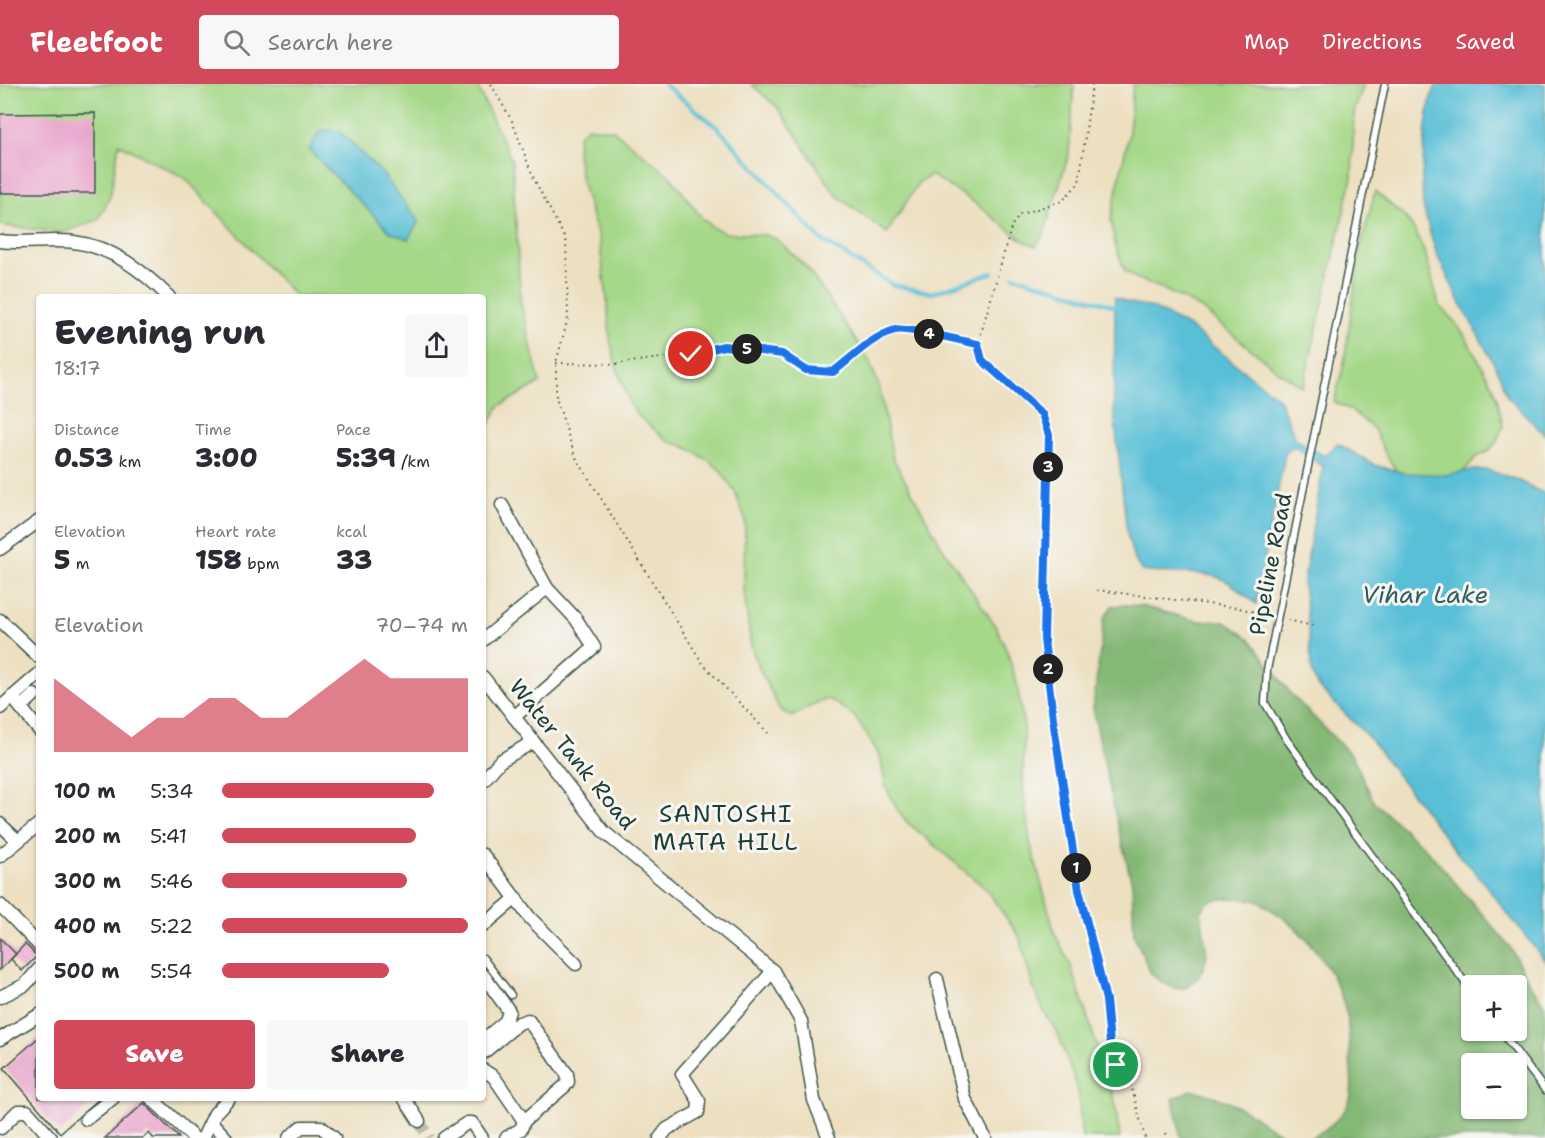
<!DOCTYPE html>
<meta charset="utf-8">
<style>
body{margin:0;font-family:"Shantell Sans",sans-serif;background:#f7f7f7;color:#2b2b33;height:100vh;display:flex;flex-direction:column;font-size:22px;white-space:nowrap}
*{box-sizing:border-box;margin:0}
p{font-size:20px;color:#7c7c81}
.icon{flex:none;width:33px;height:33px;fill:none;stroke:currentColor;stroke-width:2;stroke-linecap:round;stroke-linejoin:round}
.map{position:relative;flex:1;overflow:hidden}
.panel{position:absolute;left:36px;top:210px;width:450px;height:807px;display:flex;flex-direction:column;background:#fff;border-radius:6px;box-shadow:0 2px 4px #0004}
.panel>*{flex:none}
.tools{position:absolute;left:1461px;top:891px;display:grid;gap:12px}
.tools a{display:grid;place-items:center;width:66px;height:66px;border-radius:6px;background:#fff;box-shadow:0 2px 4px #0004;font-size:30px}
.pin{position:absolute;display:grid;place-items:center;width:51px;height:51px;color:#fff;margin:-26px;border:3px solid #fff;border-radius:50%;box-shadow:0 2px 6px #0007}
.km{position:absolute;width:30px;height:30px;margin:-15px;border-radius:50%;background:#222;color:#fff;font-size:16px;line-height:30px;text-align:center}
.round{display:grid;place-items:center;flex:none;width:63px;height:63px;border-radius:6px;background:#f7f7f7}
.summary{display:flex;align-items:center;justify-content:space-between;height:102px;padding:0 18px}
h1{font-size:33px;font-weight:800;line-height:45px}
.figures{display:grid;grid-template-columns:repeat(3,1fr);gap:9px;height:102px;padding:6px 18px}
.figures div{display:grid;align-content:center}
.figures b{font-size:26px;font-weight:800}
.figures small{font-size:16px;font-weight:400}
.figures p{font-size:16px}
.chart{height:168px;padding:12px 18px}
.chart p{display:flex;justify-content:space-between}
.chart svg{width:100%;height:108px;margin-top:6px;fill:#d1495b;opacity:.7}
.button{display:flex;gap:12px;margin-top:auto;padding:12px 18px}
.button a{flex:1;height:69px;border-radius:6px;background:#d1495b;color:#fff;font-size:24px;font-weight:800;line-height:69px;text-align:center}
.button a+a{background:#f7f7f7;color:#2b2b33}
ul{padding:0 18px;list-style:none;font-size:20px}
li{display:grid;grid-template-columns:96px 72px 1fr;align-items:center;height:45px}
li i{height:15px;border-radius:8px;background:#d1495b}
header{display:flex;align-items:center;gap:36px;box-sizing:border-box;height:84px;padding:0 30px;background:#d1495b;color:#fff}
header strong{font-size:28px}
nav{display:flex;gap:33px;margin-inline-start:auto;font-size:21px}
.search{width:420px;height:54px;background:#f7f7f7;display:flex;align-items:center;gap:15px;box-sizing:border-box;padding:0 21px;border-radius:6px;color:#7c7c81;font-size:22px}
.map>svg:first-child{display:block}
.green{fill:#a5d888;stroke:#628a5e;stroke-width:1.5}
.forest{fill:#84b874;stroke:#527a54;stroke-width:1.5;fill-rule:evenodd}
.water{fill:#59bfd7;stroke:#3c7e86;stroke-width:1.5}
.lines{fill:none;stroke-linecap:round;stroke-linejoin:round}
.stream{stroke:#59bfd7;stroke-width:4}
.building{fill:#e9a5cd}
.minor-tunnel{stroke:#c4bfa5;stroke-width:12;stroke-dasharray:12 6;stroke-linecap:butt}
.service-casing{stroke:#3e5549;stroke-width:9}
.minor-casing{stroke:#3e5549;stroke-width:15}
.path{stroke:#3e5549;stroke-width:2;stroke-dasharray:1.5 4.5;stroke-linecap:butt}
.service{stroke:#fff;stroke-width:6}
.minor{stroke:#fff;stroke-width:12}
.route-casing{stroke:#fff;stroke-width:12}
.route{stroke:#1a73e8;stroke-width:8}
.labels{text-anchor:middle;stroke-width:6;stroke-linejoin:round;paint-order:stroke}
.street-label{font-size:22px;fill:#1f3d34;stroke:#f6f6f2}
.water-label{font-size:24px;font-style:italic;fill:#2e5e5d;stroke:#f6f6f2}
.neighbourhood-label{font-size:24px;letter-spacing:1.5px;fill:#1f3d34;stroke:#f6f6f2}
</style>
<header>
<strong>Fleetfoot</strong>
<div class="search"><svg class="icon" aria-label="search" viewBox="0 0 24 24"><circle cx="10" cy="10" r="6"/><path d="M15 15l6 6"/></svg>Search here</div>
<nav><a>Map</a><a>Directions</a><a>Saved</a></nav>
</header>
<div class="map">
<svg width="1545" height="1054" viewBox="0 0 1545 1054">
<rect width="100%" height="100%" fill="#f6f6f2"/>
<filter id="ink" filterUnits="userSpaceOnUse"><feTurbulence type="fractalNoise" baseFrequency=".0167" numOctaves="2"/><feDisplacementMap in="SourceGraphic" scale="12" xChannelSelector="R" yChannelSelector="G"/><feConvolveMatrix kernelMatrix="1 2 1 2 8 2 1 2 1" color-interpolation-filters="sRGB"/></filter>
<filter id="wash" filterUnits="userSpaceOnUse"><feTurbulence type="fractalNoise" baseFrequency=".008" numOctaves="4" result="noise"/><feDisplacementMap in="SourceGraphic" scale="24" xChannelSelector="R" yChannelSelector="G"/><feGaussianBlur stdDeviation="1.35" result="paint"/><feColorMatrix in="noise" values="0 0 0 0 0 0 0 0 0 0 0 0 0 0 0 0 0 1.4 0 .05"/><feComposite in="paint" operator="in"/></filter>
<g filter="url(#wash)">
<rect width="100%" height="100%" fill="#ede0c1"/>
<g class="green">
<path d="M 0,0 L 476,0 L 512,77 L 521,221 L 540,299 L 499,322 L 483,353 L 483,213 L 296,213 L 185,94 L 119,60 L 110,113 L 98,136 L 62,149 L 0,141 Z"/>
<path d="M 751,0 L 1074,0 L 1069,70 L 1044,150 L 1036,162 L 1024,157 L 968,114 L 931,91 L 919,98 L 887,149 L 836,111 L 778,24 Z"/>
<path d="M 1133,0 L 1364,0 L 1354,28 L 1352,94 L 1303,303 L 1279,288 L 1200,224 L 1163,205 L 1136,194 L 1125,187 L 1115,161 L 1111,134 L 1129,49 Z"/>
<path d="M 588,43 L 613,46 L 670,92 L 702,134 L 713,143 L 725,149 L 766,151 L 778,156 L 808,185 L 868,274 L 879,302 L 893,374 L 942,463 L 997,544 L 1008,570 L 1017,600 L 1024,644 L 1023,704 L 1030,758 L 1055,850 L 1071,882 L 1115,1018 L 1120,1054 L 1082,1054 L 1078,1006 L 1058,950 L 1044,928 L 1033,903 L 1019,852 L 986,805 L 907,738 L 898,727 L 886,703 L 881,678 L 876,665 L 854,632 L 829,615 L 816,619 L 792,633 L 780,626 L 761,588 L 751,563 L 744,506 L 745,434 L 735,408 L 719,385 L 708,376 L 684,362 L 669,358 L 637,331 L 630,320 L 616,282 L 610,255 L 607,215 L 599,155 L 581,97 L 577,68 L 578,52 Z"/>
<path d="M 1375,107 L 1407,135 L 1415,147 L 1426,172 L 1439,221 L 1451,233 L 1463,249 L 1493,302 L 1497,315 L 1503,342 L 1496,359 L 1487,368 L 1476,373 L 1452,402 L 1407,404 L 1385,369 L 1374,345 L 1351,326 L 1334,318 L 1344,280 L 1360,165 Z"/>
</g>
<g class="forest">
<path d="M 1127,521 L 1141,522 L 1198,537 L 1224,537 L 1250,555 L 1292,611 L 1353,673 L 1374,718 L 1430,769 L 1510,863 L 1531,902 L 1545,922 L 1545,1054 L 1310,1054 C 1323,1049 1342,1033 1348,1021 C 1354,1008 1351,988 1350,975 C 1349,957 1349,937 1344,920 C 1331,881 1304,845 1269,824 C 1265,822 1261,818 1257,817 C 1244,813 1220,814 1207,818 L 1201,829 L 1207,871 L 1204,883 L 1197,895 L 1186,904 L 1174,904 L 1161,898 L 1151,890 L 1134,851 L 1132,800 L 1114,725 L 1093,625 L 1104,534 L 1112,522 ZM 1472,902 L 1516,902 L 1516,946 L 1472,946 ZM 1472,980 L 1516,980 L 1516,1024 L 1472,1024 Z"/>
<path d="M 1191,1006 C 1209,1009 1228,1017 1244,1026 C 1260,1035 1272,1047 1289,1054 L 1181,1054 L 1173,1015 Z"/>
</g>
<g class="water">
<path d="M 1437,0 L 1545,0 L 1545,351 L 1507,312 L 1498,287 L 1460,218 L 1437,171 L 1429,146 L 1423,121 L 1422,93 L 1426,41 L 1431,13 Z"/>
<path d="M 320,46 L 339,47 L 381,88 L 419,137 L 408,155 L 390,148 L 309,66 Z"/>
<path d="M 1115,213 L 1127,218 L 1153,224 L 1189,243 L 1279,315 L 1296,355 L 1324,372 L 1338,360 L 1375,381 L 1403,389 L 1447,391 L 1472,386 L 1487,386 L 1515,395 L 1545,410 L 1545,877 L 1472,784 L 1461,774 L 1370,655 L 1317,601 L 1312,588 L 1307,531 L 1303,501 L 1323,383 L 1293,362 L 1285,370 L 1256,520 C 1247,513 1237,503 1226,497 C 1204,485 1167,491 1142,487 L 1134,475 L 1127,450 L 1114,328 Z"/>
</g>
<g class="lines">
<g class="stream">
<path d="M 664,0 L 718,44 L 820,155 L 893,201 L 932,209 L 992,189"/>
<path d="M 1014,192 L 1117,223"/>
</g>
</g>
<g id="blocks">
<g class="building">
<path d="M 95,29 L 95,109 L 0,109 L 0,30 Z"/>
<path d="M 0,854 L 16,870 L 0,886 Z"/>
<path d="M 25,860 L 37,872 L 22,887 L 11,875 Z"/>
<path d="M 39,953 L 39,1014 L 100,1014 L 60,1049 L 4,984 Z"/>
<path d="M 144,1019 L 179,1054 L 153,1054 L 149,1049 L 143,1054 L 105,1054 Z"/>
</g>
</g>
</g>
<g filter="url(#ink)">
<use href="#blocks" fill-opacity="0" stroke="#3e5549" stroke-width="1.5"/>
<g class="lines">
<path class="minor-tunnel" d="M 419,1037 L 429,1054"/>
<defs>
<g id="service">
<path d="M 1385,0 L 1267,586 L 1265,619 L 1287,656 L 1472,908"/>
<path d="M 483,874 L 511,911"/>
<path d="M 1500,946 L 1545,1006"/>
</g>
<g id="minor">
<path d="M 0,157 C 25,160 50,155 74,158 C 112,163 143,187 169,213"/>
<path d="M 502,421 L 547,504 L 576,535 L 594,563 L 514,633"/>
<path d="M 0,465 L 39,437"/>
<path d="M 0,536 L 39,573"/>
<path d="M 483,556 L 547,504"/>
<path d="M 483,593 L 604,748 L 773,887 L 801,937 L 814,1016 L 829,1054"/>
<path d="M 12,613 L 39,646"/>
<path d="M 21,623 L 34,611"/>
<path d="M 0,624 L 39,590"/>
<path d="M 483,697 L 500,677 L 533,658"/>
<path d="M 0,740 L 18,757"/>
<path d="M 483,771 L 530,834 L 576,880"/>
<path d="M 0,772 L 39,740"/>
<path d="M 0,821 L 39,861"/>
<path d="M 483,842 L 516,814"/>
<path d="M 483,891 L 509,927 L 506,937 L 483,956"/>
<path d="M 937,895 L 965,1015 L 985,1054"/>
<path d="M 0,913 L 25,901 L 39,885"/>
<path d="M 0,955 L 39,931"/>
<path d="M 483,969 L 519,939 L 528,936 L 567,990 L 568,998 L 565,1002 L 524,1037 L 521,1045 L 506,1054"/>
<path d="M 483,986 L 494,993 L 524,1037"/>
<path d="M 151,1014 L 194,1054"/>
<path d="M 404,1014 L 419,1037"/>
<path d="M 86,1035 L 113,1014"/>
<path d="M 211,1038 L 226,1054"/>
<path d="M 1,1044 L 18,1027 L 27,1027 L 51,1054"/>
<path d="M 203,1054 L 215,1029 L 229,1014"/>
<path d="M 289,1054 L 301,1043 L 321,1043 L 334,1054"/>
<path d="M 444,1054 L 467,1039 L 472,1039 L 482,1054"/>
<path d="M 660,1054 L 667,1045 L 698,1028 L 699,1017 L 682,990 L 773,887"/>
</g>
</defs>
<use href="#service" class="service-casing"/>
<use href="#minor" class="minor-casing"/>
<g class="path">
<path d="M 491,0 L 512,37 L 534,95 L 566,156 L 568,234 L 556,279 L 556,314 L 575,372 L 703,580 L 768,649"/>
<path d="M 1092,0 L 1079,99 L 1062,117 L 1021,130 L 1012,141 L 978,260 L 982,276 L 1042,330 L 1049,351 L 1044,555 L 1053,635 L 1079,806 L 1106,916 L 1111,970 L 1116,981 L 1131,1001 L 1145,1054"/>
<path d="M 556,279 L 615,280 L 691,270 L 724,262 L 782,270 L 806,286 L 833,288 L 872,256 L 897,245 L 978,260"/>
<path d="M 1097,506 L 1239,524 L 1267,531"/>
<path d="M 1288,536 L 1313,542"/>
<path d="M 1166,1049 L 1168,1054"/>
</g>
<use href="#service" class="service"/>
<use href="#minor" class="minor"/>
</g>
</g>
<g class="lines" filter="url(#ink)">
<defs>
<path id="route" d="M 691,270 L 724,262 L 782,270 L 806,286 L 833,288 C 853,273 871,253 895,246 C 907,243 962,257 978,260 L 982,276 L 1042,330 L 1049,351 L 1044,555 L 1053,635 L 1079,806 L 1106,916 L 1111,970 L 1116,981"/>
</defs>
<use href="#route" class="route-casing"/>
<use href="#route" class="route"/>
</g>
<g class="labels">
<g class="street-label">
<text transform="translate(1270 480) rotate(-79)" y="8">Pipeline Road</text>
<text transform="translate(573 670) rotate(51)" y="8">Water Tank Road</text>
</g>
<g class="water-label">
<text x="1425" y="519">Vihar Lake</text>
</g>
<g class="neighbourhood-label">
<text x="726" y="738">SANTOSHI<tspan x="726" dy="28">MATA HILL</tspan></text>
</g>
</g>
</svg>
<div class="tools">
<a>+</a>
<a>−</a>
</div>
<div class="pin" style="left:1116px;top:981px;background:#1e9e55"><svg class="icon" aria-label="arrive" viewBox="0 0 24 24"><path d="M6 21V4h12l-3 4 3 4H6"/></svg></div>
<div class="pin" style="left:691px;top:270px;background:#d93025"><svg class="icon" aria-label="check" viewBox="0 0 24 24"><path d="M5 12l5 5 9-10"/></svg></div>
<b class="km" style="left:1076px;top:784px">1</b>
<b class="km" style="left:1048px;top:585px">2</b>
<b class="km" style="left:1048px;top:383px">3</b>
<b class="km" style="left:929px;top:250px">4</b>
<b class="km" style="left:747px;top:265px">5</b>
<section class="panel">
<div class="summary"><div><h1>Evening run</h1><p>18:17</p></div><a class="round"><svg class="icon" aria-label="share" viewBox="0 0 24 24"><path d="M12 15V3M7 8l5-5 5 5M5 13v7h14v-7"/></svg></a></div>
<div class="figures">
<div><p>Distance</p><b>0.53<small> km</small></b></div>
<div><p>Time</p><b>3:00</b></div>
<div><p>Pace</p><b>5:39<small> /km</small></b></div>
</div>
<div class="figures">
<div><p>Elevation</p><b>5<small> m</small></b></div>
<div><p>Heart rate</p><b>158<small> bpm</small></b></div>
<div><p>kcal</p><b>33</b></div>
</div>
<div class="chart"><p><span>Elevation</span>70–74 m</p>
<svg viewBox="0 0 160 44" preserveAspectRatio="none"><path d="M0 44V14L10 22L20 30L30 38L40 30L50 30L60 22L70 22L80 30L90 30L100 22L110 14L120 6L130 14L140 14L150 14L160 14V44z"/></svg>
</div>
<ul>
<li><b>100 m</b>5:34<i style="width:86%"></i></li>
<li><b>200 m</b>5:41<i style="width:79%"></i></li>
<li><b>300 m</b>5:46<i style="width:75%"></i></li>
<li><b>400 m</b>5:22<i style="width:100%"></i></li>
<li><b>500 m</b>5:54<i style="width:68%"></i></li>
</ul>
<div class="button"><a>Save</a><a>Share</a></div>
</section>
</div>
